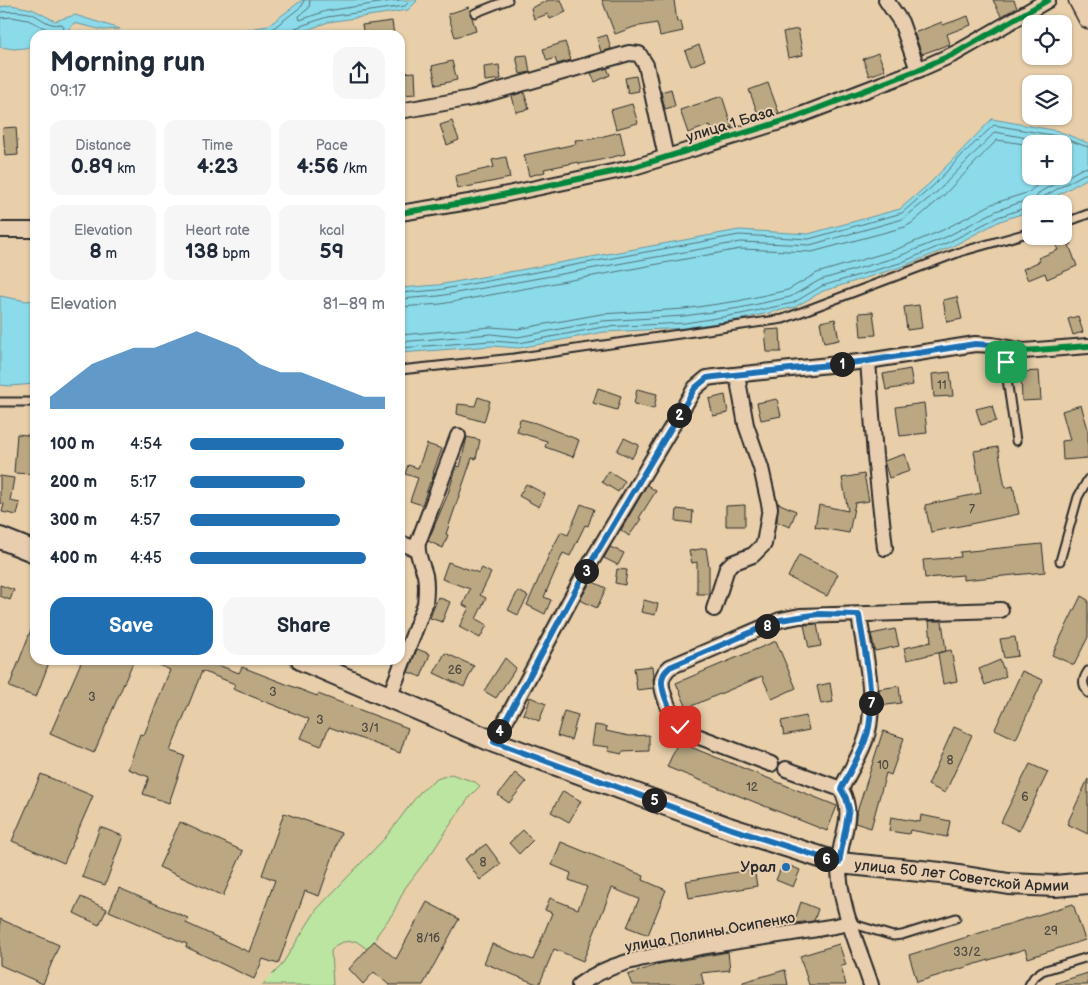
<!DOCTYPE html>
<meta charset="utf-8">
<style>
body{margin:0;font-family:"Balsamiq Sans",sans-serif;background:#f6f6f7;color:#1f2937;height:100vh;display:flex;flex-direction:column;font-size:19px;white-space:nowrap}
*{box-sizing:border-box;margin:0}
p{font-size:16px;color:#747a83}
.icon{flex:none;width:28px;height:28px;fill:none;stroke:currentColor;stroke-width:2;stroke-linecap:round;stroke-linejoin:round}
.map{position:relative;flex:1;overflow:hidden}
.details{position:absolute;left:30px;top:30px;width:375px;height:635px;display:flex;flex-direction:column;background:#fff;border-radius:15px;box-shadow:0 1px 4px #0004}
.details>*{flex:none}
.tools{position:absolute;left:1022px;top:15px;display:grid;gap:10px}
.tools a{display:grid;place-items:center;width:50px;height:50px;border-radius:10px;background:#fff;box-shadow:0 1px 4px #0004;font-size:25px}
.pin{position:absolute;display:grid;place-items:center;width:42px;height:42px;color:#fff;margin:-21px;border-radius:10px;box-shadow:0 2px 8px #0006}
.km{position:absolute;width:25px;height:25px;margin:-12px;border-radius:50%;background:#222;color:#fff;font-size:14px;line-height:25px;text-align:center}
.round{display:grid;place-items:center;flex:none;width:52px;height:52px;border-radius:15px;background:#f6f6f7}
.head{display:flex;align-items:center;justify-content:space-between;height:85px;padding:0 20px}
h1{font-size:28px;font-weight:600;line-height:38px}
.stats{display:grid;grid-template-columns:repeat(3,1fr);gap:8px;height:85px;padding:5px 20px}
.stats div{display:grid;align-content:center;border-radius:12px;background:#f6f6f7;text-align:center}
.stats b{font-size:21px;font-weight:600}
.stats small{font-size:14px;font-weight:400}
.stats p{font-size:14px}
.chart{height:140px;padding:10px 20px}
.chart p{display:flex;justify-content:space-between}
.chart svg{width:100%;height:90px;margin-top:5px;fill:#1f6fb2;opacity:.7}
.button{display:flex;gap:10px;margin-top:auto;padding:10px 20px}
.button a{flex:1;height:58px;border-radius:15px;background:#1f6fb2;color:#fff;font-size:20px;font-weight:600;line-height:58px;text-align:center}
.button a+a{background:#f6f6f7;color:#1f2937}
ul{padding:0 20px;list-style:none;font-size:16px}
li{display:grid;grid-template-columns:80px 60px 1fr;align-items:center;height:38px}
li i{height:12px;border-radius:6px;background:#1f6fb2}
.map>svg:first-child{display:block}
.green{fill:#bce5a1;stroke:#748866}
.water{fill:#8cdbea;stroke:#65959e;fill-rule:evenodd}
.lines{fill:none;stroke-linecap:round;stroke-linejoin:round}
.shore{stroke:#527177;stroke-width:1}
.building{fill:#bba883;stroke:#2b2b2b}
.service-casing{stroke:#2b2b2b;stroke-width:11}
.minor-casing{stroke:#2b2b2b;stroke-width:18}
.tertiary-casing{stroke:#2b2b2b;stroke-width:21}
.secondary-casing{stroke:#2b2b2b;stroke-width:24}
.service{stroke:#e8ceaf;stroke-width:7}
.minor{stroke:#e8ceaf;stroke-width:14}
.tertiary{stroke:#e8ceaf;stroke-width:18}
.secondary{stroke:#e8ceaf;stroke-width:20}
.cycleway-casing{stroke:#e8ceaf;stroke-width:9}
.cycleway{stroke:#00873e;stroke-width:6}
.route-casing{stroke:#fff;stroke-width:10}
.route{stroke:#1f6fb2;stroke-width:6}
.poi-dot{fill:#1f6fb2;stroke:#e8ceaf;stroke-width:2}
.labels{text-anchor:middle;stroke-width:4;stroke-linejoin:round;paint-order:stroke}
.number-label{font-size:12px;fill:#4f4a41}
.street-label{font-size:15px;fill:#2b2b2b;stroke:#e8ceaf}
.poi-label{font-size:15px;font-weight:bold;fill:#2b2b2b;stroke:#e8ceaf;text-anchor:end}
</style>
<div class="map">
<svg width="1088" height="985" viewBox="0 0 1088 985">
<rect width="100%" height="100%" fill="#e8cfaa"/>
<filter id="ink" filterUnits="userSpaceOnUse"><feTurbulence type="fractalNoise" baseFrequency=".02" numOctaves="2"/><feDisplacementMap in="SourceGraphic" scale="10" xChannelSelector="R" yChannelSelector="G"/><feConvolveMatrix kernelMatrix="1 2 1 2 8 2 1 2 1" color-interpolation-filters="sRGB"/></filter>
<g filter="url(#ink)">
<path class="green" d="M 451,774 L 475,782 L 480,786 L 471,795 L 444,834 L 433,851 L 405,888 L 393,913 L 377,935 L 373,947 L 367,949 L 356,941 L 343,942 L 336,945 L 331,951 L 333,985 L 262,985 L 281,966 L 317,909 L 385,838 L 420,792 L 437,779 Z"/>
<g class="water">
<path d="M 302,0 L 416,0 L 417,1 L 408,10 L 328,22 L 302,32 L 277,35 L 234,35 L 236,31 L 268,26 Z"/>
<path d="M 11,5 L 32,9 L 55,21 L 75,15 L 120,29 L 103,30 L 74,23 L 64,35 L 35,35 L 35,47 L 14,49 L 0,47 L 0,7 Z"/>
<path d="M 992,119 L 1058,131 L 1088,143 L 1088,178 L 1042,204 L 1031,204 L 1031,210 L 1027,212 L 1000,221 L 951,247 L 901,267 L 823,291 L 795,307 L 742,319 L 685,328 L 604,332 L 519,348 L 492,346 L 400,353 L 400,288 L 438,285 L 739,230 L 808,234 L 900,209 L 930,183 ZM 1031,144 L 1064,144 L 1064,176 L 1031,176 Z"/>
<path d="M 0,296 L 26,301 L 35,300 L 35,384 L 10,386 L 0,385 Z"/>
</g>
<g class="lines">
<g class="shore">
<path d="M 310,0 L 309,8 L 299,16 L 300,20 L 326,11 L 399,0"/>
<path d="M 0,12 C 10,11 19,11 29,13 C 43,17 46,27 62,24 L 64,27 L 61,35"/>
<path d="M 0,18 L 12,17 L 28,20 L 53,32 L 54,35"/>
<path d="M 244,35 L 271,30 L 302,6 L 304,0"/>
<path d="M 292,35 L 293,31 L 295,28 L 327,17 L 405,6 L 411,0"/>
<path d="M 1041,204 L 1043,197 L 1084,174 L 1088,174"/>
<path d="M 400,293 L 438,290 L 739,235 L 809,239 L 902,213 L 933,186 L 963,154 L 994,125 L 1057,136 L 1088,147"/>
<path d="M 400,299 L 439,296 L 740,242 L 810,245 L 903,219 L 938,191 L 995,132 L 1059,144"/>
<path d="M 400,307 L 441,304 L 740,249 L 812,252 L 905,227 L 912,223 L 943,196 L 997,140 L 1031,145"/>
<path d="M 400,335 L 491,327 L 518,329 L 601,314 L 684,309 L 738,301 L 788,290 L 817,273 L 895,250 L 943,230 L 992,204 L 1029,192 L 1036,186 L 1052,176"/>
<path d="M 400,342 L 491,334 L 518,337 L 602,321 L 684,316 L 740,308 L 790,297 L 820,280 L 897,257 L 946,237 L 996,211 L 1027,200 L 1034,200 L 1040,192 L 1081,169 L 1088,167"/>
<path d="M 400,348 L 491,341 L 519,343 L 603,327 L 685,323 L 741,314 L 793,303 L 822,286 L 900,263 L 949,242 L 998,217 L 1031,206"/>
</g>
</g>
<g class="building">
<path d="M 549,0 L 561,0 L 566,12 L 550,19 L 548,14 L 534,19 L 531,8 Z"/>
<path d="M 602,0 L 674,0 L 677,22 L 681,21 L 683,31 L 660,36 L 657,23 L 634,27 L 615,34 Z"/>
<path d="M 993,0 L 1014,0 L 1017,8 L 1001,16 Z"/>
<path d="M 469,7 L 476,31 L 455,37 L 448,14 Z"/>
<path d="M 968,16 L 971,25 L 947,34 L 950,44 L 922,54 L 914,33 L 942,22 L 943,25 Z"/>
<path d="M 392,21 L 394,35 L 364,35 L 362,25 Z"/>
<path d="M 798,29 L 803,55 L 788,58 L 783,32 Z"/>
<path d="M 607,35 L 611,49 L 601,52 L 597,38 Z"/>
<path d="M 565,42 L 571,60 L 557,64 L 555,58 L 547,61 L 543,49 Z"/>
<path d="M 699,45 L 705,60 L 691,66 L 685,51 Z"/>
<path d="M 878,53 L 885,70 L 869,76 L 863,59 Z"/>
<path d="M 527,55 L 530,72 L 520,74 L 516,56 Z"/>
<path d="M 452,61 L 457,80 L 436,85 L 432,66 Z"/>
<path d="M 499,65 L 501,79 L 485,81 L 484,67 Z"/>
<path d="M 607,68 L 610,75 L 595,82 L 591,73 Z"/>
<path d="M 415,72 L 416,94 L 400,95 L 400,73 Z"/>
<path d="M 636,76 L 639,91 L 628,93 L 625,78 Z"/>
<path d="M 768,83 L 779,113 L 760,119 L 749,90 Z"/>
<path d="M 671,89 L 675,106 L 665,109 L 661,92 Z"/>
<path d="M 524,92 L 529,109 L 516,112 L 512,96 Z"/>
<path d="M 722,96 L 732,127 L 713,133 L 710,125 L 688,133 L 680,110 Z"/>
<path d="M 632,104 L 638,123 L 616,129 L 611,110 Z"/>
<path d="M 452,121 L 459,140 L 447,145 L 440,125 Z"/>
<path d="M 16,127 L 18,155 L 5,156 L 3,128 Z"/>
<path d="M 620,132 L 625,154 L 596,161 L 579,164 L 579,162 L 544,169 L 545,172 L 529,176 L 524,155 L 576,144 L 575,140 L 592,139 Z"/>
<path d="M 506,157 L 510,178 L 457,189 L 455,176 L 494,167 L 492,160 Z"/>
<path d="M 1067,233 L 1072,244 L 1069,245 L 1077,266 L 1047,279 L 1045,273 L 1028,280 L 1023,269 L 1040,261 L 1038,258 L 1058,250 L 1053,239 L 1064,236 L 1064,234 Z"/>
<path d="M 957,297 L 962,319 L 947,322 L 943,300 Z"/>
<path d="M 919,305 L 922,328 L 907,330 L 904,307 Z"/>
<path d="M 873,312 L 876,335 L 861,336 L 859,313 Z"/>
<path d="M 1078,316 L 1083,332 L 1073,335 L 1068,319 Z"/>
<path d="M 835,319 L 839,340 L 824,343 L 820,322 Z"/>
<path d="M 780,329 L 781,352 L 767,352 L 765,330 Z"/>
<path d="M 910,369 L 913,385 L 886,390 L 883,374 Z"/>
<path d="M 1039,371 L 1041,400 L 1022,401 L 1021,372 Z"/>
<path d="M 950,372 L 953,396 L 934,397 L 932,374 Z"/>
<path d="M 598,388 L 621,396 L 617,410 L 593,403 Z"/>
<path d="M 637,389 L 657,394 L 654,409 L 634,404 Z"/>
<path d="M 725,395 L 728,413 L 713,416 L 709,399 Z"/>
<path d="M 478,397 L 490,401 L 484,422 L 457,414 L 458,404 L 475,406 Z"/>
<path d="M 777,399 L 781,416 L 761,420 L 757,403 Z"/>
<path d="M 924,403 L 927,433 L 900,436 L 896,407 Z"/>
<path d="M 992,405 L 996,421 L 981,425 L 976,409 Z"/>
<path d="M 1081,405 L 1088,429 L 1088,458 L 1063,460 L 1062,441 L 1070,440 L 1062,411 Z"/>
<path d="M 520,419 L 536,423 L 579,440 L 573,457 L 545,447 L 547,441 L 517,432 Z"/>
<path d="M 17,434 L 35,436 L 32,474 L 14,473 Z"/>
<path d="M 467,437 L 480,440 L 476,459 L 472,458 L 446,534 L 448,535 L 443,548 L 428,541 L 447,496 L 457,466 L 460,467 Z"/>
<path d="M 624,438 L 639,445 L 632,458 L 617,451 Z"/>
<path d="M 427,444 L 442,449 L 433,473 L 434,473 L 432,480 L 431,483 L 430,482 L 422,505 L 410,501 L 418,478 L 405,474 L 408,465 L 418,468 Z"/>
<path d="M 998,447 L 1005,488 L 1013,486 L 1019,514 L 931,532 L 925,505 L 981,493 L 974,451 Z"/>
<path d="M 905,454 L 910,471 L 889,478 L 884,461 Z"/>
<path d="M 609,471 L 625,481 L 618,492 L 602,482 Z"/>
<path d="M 864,474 L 869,501 L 855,503 L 849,533 L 815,527 L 819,505 L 848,511 L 842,478 Z"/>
<path d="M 0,476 L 14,478 L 10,501 L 20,503 L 17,515 L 2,512 L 4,504 L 0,503 Z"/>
<path d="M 526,484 L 545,494 L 539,507 L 519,496 Z"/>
<path d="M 647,485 L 656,491 L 639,518 L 641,519 L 629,536 L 621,530 Z"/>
<path d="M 778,503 L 796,511 L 790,527 L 777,522 Z"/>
<path d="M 581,504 L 594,509 L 588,526 L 585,525 L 570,556 L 563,553 L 544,597 L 551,600 L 545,614 L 527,605 L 549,555 L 561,532 L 568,535 Z"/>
<path d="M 745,505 L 745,526 L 726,526 L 726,506 Z"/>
<path d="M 677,509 L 693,511 L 692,523 L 676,521 Z"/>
<path d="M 1042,544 L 1045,572 L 963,580 L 963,575 L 925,578 L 923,560 L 961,557 L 960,552 Z"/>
<path d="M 610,547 L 624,553 L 618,565 L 604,558 Z"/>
<path d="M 706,548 L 709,567 L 709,594 L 697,594 L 697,562 L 692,563 L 689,551 Z"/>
<path d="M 799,555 L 838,574 L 827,596 L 788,577 Z"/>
<path d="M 448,562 L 479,573 L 482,568 L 491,573 L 480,595 L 486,598 L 476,619 L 487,625 L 480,638 L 459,627 L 469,608 L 463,605 L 470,589 L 442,579 Z"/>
<path d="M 617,569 L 627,570 L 625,585 L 615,583 Z"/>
<path d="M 591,581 L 606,588 L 597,608 L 580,600 Z"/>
<path d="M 0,585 L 14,590 L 10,600 L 0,596 Z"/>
<path d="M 518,591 L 528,596 L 518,615 L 508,610 Z"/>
<path d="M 1081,596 L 1088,600 L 1088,637 L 1074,665 L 1052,655 Z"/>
<path d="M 438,597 L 450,602 L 442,622 L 430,618 Z"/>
<path d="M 644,600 L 658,604 L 655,615 L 641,612 Z"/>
<path d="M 929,621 L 942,621 L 946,651 L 907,660 L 904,648 L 931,642 Z"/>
<path d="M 34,622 L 35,660 L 50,660 L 36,697 L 9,687 Z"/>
<path d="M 817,624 L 821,646 L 809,648 L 804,625 Z"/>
<path d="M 895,629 L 899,646 L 875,651 L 871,634 Z"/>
<path d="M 1015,637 L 1018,656 L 1004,658 L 1000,639 Z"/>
<path d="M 776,641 L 796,688 L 772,699 L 762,676 L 687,708 L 676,683 Z"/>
<path d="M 417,649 L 430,654 L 421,677 L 408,672 Z"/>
<path d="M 951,650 L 957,681 L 943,684 L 938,653 Z"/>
<path d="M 445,653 L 474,666 L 464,687 L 434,673 Z"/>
<path d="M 505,658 L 516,668 L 496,698 L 484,691 Z"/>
<path d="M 82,660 L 134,660 L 94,753 L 50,734 Z"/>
<path d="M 147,660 L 205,660 L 239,673 L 242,667 L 317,696 L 318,694 L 408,728 L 400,753 L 329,727 L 321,746 L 301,738 L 309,719 L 233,689 L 235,684 L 202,671 L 170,751 L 185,756 L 169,803 L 143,794 L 149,777 L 128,769 L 140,734 L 144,735 L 170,670 Z"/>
<path d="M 1000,660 L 1006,676 L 985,685 L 979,669 Z"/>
<path d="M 652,666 L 654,688 L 637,690 L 634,668 Z"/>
<path d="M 1022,671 L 1043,680 L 1016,739 L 995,729 Z"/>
<path d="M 830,683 L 833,702 L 821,704 L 817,686 Z"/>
<path d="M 899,686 L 901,703 L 880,706 L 879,689 Z"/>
<path d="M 530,697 L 546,704 L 539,721 L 523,714 Z"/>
<path d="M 564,711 L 578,715 L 571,740 L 557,736 Z"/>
<path d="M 806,716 L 809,730 L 784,735 L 781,721 Z"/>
<path d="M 595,725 L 607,727 L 606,731 L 629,736 L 649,735 L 649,751 L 622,752 L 622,754 L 608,751 L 609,747 L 592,745 Z"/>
<path d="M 954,727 L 972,735 L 945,793 L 928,785 Z"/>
<path d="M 883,731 L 904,738 L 891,775 L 886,773 L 871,828 L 855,823 L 856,815 Z"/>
<path d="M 678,742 L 837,806 L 827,831 L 667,767 Z"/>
<path d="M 1030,764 L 1048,772 L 1019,831 L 1001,822 Z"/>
<path d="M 515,773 L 526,782 L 509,803 L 498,795 Z"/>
<path d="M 41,774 L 93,796 L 64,863 L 12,841 Z"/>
<path d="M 1088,779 L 1088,834 L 1067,824 Z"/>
<path d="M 563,791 L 581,801 L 569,822 L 551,812 Z"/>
<path d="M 284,813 L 341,833 L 319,896 L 305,891 L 278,964 L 263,959 L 254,979 L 186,947 L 187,944 L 109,911 L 119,888 L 188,918 L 186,923 L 249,952 L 275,880 L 262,875 Z"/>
<path d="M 921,815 L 950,821 L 947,837 L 910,830 L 909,834 L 889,831 L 891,817 L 920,822 Z"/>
<path d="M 180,822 L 243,851 L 223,896 L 159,867 Z"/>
<path d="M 100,827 L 123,836 L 105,885 L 82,877 Z"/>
<path d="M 523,830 L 533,840 L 519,854 L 509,843 Z"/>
<path d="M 561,842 L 644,876 L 643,880 L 666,890 L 648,935 L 627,927 L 639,899 L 612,888 L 583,961 L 554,949 L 539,985 L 484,963 L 492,944 L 533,960 L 552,913 L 545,910 L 550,898 L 578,909 L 587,887 L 569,880 L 571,873 L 552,865 Z"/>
<path d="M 486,844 L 501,864 L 480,880 L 465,859 Z"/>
<path d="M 783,863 L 800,870 L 793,887 L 776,880 Z"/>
<path d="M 754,869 L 757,886 L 689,898 L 686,881 Z"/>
<path d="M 81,897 L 107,909 L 99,925 L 74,913 Z"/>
<path d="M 427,902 L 459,919 L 423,985 L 389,985 L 374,972 L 363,984 L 349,969 L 374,941 L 396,959 Z"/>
<path d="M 801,902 L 818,909 L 814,921 L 794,923 Z"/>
<path d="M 1073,904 L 1085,940 L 1028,958 L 1025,949 L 917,982 L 909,955 Z"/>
<path d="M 0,919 L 59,945 L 43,984 L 0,965 Z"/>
<path d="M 839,944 L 846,965 L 841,966 L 846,985 L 809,985 L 800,956 Z"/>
<path d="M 728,952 L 730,970 L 701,973 L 704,985 L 632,985 L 628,975 L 659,964 Z"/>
<path d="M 785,970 L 788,985 L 743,985 L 743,982 Z"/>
<path d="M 1088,973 L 1088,985 L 1056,985 L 1056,983 Z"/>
</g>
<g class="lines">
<defs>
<g id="service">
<path d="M 475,13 L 508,0"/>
<path d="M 1064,223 L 1088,214"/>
<path d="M 1008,349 L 1006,372 L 1016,441"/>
<path d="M 400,370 L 514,358 L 783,319 L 960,252 L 1031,232"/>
<path d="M 0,402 L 35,402"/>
<path d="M 1060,561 L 1078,497 L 1088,479"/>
<path d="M 1088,671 C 1082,680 1082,684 1088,693"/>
<path d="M 850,923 L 893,936 L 902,935 L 956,918"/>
<path d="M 1029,985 L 1034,977 L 1042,971 L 1088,957"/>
</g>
<g id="minor">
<path d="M 886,0 L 901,22 L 918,70"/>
<path d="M 400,111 L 472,98 L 629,53 L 639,54 L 646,65 L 666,157"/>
<path d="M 400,213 L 469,202 L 631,168 L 793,118 L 918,70 L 956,53 L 1048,0"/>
<path d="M 0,230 L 35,230"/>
<path d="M 868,361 L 875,456 L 885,548"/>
<path d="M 400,543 L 417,549"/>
<path d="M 714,609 L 727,568 L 732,563 L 753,555 L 764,544 L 770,508 L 761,468 L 746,425 L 737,375"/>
<path d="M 859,615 C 864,651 879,707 865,741 C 859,757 849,773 841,789 C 856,817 840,835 839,863 C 838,904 859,947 871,985"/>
<path d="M 389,698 L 425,604 C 426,594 427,585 425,575 C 422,564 416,554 418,543 L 458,436"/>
<path d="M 494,742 L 587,569 L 695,388 L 707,378 L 714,377 L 868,361 L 975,344 L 992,345 L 1024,351 L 1088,346"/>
<path d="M 771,764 L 689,733 C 685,730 682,728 679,725 C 672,719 660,689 662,680 C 663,674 666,671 670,667 L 780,620 L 800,616 L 1001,610"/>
<path d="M 786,769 L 841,789"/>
<path d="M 579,985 C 611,961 653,956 691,949 C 744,939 797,934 850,923"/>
</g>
<path id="tertiary" d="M 1078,0 L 1088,19"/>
<g id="secondary">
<path d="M 0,538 L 35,552"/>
<path id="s1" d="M 302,660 L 494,742 L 729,828 L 839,863 L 941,873 L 1009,884 L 1055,886 L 1088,883"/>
</g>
</defs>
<use href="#service" class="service-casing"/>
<use href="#minor" class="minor-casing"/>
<use href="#tertiary" class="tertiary-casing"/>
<use href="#secondary" class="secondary-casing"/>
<use href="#service" class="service"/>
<use href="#minor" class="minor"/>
<use href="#tertiary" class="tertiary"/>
<use href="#secondary" class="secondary"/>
<defs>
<g id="cycleway">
<path d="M 400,213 L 469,202 L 631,168 L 793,118 L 918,70 L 956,53 L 1048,0"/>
<path d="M 494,742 L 587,569 L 695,388 L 707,378 L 714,377 L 868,361 L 975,344 L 992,345 L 1024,351 L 1088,346"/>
</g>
</defs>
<use href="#cycleway" class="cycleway-casing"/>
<use href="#cycleway" class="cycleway"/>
</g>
</g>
<g class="lines" filter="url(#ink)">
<defs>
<path id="route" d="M 680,727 C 673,717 658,688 663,676 C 664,672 667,670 670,667 L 780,620 L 819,614 L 859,615 C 864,651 879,707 865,741 C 859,757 849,773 841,789 L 846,798 L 849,809 L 839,863 L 729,828 L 494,742 L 587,569 L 695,388 L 707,378 L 714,377 L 868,361 L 975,344 L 992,345 L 1008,348 L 1006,362"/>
</defs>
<use href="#route" class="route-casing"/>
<use href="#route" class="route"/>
</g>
<circle class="poi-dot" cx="786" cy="867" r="5"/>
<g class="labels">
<g class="number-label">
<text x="942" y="389">11</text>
<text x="972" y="513">7</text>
<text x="455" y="674">26</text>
<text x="273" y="696">3</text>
<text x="92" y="701">3</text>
<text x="320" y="724">3</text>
<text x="370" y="732">3/1</text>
<text x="950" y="764">8</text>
<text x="883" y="769">10</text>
<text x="752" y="791">12</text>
<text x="1025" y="801">6</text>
<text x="483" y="866">8</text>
<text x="1051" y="935">29</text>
<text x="428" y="942">8/1б</text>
<text x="967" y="956">33/2</text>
</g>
<g class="street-label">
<text transform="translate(730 124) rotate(-17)" y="5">улица 1 База</text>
<text dy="5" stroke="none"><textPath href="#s1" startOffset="698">улица 50 лет Советской Армии</textPath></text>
<text transform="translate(710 932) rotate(-10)" y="5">улица Полины Осипенко</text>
</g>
<g class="poi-label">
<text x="776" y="872">Урал</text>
</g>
</g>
</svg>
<div class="tools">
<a><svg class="icon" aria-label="locate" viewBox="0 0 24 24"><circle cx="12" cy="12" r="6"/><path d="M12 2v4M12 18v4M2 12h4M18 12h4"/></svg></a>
<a><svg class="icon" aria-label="layers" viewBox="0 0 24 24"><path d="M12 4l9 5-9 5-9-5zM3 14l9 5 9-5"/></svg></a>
<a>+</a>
<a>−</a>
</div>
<div class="pin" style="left:1006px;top:362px;background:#1e9e55"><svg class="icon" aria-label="arrive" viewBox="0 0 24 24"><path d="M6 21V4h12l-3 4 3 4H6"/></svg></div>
<div class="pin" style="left:680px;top:727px;background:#d93025"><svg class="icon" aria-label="check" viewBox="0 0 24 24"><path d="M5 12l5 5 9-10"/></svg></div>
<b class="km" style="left:842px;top:364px">1</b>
<b class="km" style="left:679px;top:415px">2</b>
<b class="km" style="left:586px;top:571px">3</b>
<b class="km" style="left:499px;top:731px">4</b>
<b class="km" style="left:654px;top:800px">5</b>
<b class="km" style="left:826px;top:859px">6</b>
<b class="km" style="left:871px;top:703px">7</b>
<b class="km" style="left:767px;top:626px">8</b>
<section class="details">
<div class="head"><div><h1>Morning run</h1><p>09:17</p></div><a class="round"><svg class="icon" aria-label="share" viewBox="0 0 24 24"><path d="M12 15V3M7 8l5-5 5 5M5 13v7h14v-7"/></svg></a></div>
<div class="stats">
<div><p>Distance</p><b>0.89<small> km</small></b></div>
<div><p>Time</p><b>4:23</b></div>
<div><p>Pace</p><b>4:56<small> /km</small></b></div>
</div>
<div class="stats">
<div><p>Elevation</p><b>8<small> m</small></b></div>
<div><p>Heart rate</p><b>138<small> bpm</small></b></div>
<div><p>kcal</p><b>59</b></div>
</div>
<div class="chart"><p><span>Elevation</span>81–89 m</p>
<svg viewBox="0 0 160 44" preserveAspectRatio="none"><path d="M0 44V38L10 30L20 22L30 18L40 14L50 14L60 10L70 6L80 10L90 14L100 22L110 26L120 26L130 30L140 34L150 38L160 38V44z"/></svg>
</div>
<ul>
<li><b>100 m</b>4:54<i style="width:79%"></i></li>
<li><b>200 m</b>5:17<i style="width:59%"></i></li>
<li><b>300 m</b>4:57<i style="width:77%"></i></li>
<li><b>400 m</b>4:45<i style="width:90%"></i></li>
</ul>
<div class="button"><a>Save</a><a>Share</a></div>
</section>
</div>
